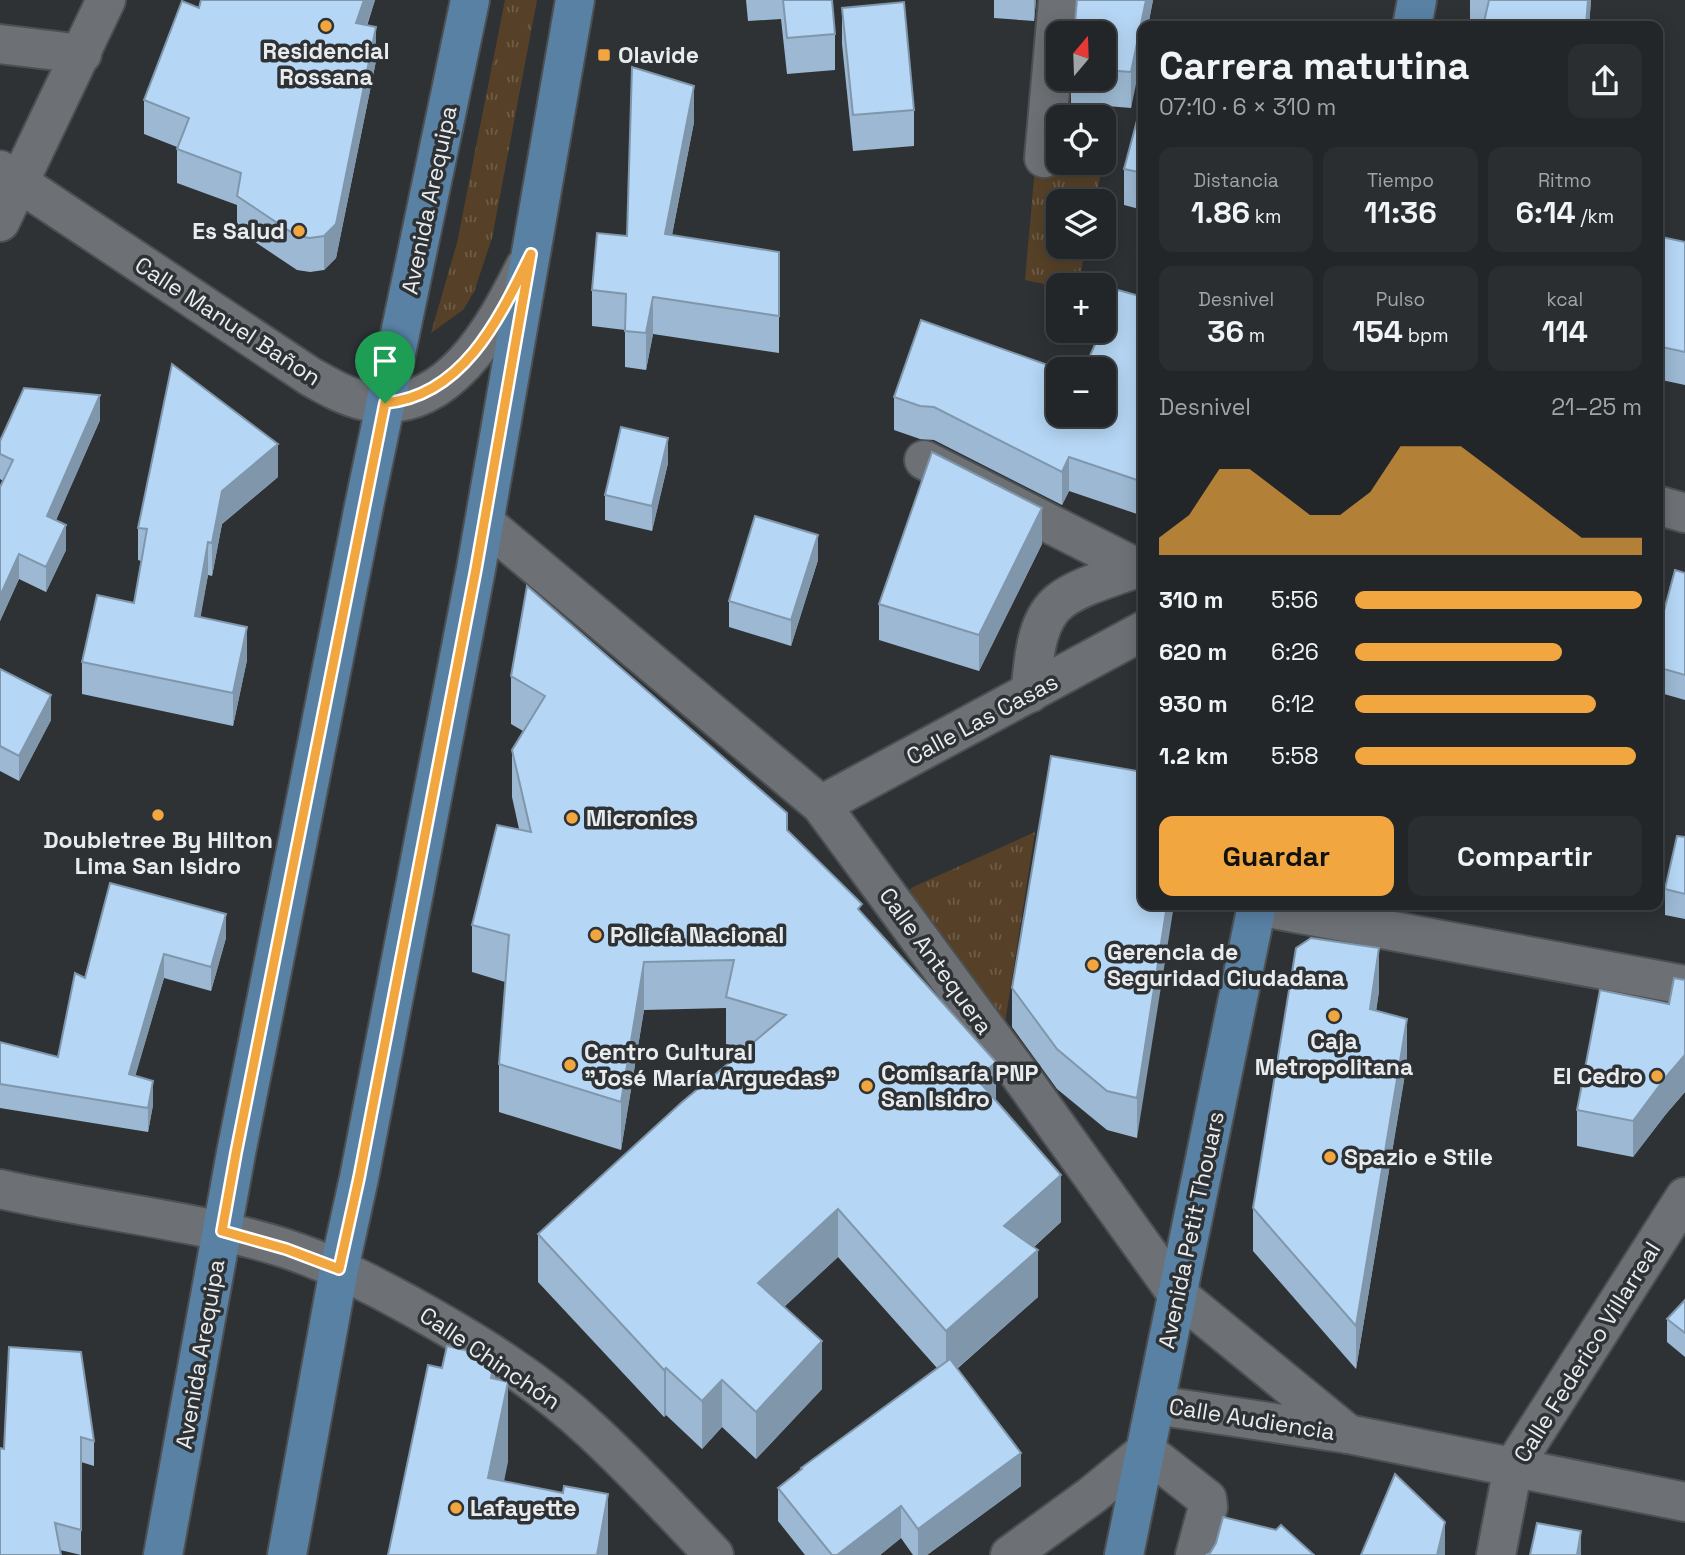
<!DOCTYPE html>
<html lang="es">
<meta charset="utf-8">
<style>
body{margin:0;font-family:"Space Grotesk",sans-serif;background:#2a2e30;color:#f1f3f6;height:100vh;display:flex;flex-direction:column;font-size:26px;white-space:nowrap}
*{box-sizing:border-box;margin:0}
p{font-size:23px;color:#a2a5a8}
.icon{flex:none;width:38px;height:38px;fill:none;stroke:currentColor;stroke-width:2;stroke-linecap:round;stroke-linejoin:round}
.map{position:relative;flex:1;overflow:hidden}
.sheet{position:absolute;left:1138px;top:21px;width:525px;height:889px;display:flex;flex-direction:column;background:#222628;border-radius:14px;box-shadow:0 4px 18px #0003,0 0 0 2px #3f4345}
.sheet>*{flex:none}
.needle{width:46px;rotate:19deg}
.buttons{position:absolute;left:1046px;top:21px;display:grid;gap:14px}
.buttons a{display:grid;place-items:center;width:70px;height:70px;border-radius:14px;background:#222628;box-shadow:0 4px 18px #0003,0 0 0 2px #3f4345;font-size:35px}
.pin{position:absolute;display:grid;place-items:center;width:60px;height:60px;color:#fff;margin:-72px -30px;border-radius:50% 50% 50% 0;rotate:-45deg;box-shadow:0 0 7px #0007}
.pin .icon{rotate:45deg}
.round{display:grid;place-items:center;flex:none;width:74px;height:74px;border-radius:14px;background:#2a2e30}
.overview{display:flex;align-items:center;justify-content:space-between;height:119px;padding:0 21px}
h1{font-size:38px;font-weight:700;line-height:52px}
.figures{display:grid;grid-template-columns:repeat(3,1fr);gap:10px;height:119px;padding:7px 21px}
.figures div{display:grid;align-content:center;border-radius:14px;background:#2a2e30;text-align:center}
.figures b{font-size:30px;font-weight:700}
.figures small{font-size:19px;font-weight:400}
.figures p{font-size:19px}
.chart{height:196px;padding:14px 21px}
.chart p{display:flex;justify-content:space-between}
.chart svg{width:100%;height:126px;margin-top:7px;fill:#f1a63f;opacity:.7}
.button{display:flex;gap:14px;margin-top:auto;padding:14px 21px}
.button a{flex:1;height:80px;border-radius:14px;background:#f1a63f;color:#111;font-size:28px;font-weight:700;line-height:80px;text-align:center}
.button a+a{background:#2a2e30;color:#f1f3f6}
ul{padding:0 21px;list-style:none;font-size:23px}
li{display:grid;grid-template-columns:112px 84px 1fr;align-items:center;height:52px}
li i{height:18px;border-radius:9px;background:#f1a63f}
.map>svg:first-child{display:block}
.grass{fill:url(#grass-tufts)}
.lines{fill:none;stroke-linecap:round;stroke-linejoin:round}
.minor-casing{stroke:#4d5053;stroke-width:42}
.major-casing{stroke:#4d5053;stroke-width:42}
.minor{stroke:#6d7175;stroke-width:38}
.major{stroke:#5981a4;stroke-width:38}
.wall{fill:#9cb8d2}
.shaded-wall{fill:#7f96ab}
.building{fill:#b5d6f4;stroke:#7f96ab;stroke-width:2}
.route-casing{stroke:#fff;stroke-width:14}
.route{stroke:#f1a63f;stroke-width:9}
.poi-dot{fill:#f1a63f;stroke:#2e3235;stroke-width:2.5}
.labels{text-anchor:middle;stroke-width:7;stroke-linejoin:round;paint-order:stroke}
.poi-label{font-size:23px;font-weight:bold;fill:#e9ecee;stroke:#2e3235;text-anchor:start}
.street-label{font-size:23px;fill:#e9ecee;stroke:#2e3235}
</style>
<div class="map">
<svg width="1685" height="1555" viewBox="0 0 1685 1555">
<defs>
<pattern id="grass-tufts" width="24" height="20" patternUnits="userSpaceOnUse" patternTransform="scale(1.75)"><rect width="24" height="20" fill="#564128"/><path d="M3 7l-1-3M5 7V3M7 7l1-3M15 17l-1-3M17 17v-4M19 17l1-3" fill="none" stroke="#6e5d48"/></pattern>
</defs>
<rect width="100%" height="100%" fill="#2e3235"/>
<g class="grass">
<path d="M 505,0 L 537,0 L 492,238 L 474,292 L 463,310 L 431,333 L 457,243 Z"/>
<path d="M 1071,163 L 1103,163 L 1095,201 L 1059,201 L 1059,247 L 1086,247 L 1078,285 L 1059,285 L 1059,287 L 1025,280 L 1035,168 L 1067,176 Z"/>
<path d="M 1035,832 L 1004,1029 L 907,892 L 913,887 Z"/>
</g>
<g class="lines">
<defs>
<g id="minor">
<path d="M 0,44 L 82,54"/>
<path d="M 1044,158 L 1058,0"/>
<path d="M 0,170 L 311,377 C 327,386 346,397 365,401 C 447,418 495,327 525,267"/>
<path d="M 0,222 L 106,0"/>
<path d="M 924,460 L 1143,571"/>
<path d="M 1657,505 L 1685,513"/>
<path d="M 485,523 L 821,805 L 1017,1071 L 1177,1294 L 1348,1434"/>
<path d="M 1030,693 C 1034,664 1034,621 1060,601 C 1079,586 1114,577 1137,568"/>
<path d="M 821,805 L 1143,631"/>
<path d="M 1257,906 L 1685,985"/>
<path d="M 0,1189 C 94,1211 192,1219 284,1248 C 328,1262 369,1283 409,1305 C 474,1341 538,1380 592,1431 C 634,1470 674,1513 714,1555"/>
<path d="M 1155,1405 L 1348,1434 L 1685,1502"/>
<path d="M 1010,1555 L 1091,1496 L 1146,1451 L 1207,1499 L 1208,1507 L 1195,1555"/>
<path d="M 1496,1555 L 1513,1467 L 1685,1197"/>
</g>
<g id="major">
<path d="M 1412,26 L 1417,0"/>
<path d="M 163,1555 L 236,1153 L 364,506 L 470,0"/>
<path d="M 287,1555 L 339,1269 L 359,1178 L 476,569 L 575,0"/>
<path d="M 1124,1555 L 1257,905"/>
</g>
</defs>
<use href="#minor" class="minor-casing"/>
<use href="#major" class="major-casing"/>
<use href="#minor" class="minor"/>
<use href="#major" class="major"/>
</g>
<g class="wall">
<path d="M 201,0 L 375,0 L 367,26 L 376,61 L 336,258 L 324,270 L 310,272 L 297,270 L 237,230 L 237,205 L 177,183 L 177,147 L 144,134 L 144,100 L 199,8 Z"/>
<path d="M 746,0 L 832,0 L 835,34 L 835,70 L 787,74 L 781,19 L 748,21 Z"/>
<path d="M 994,0 L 1036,0 L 1034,21 L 994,18 Z"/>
<path d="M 1153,0 L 1148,26 L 1143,26 L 1131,108 L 1071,103 L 1071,79 L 1104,79 L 1104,33 Z"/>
<path d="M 1470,0 L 1591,0 L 1589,26 L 1482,26 L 1470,24 Z"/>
<path d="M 842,8 L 914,110 L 914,146 L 853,151 L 842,44 Z"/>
<path d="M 1143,98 L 1143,210 L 1124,205 L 1124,169 Z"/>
<path d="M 694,122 L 672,235 L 779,252 L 779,353 L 653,334 L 646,370 L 625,367 L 625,330 L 592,326 L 592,290 L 627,236 Z"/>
<path d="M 1657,236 L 1685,242 L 1685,385 L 1657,379 Z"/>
<path d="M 1143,297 L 1143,516 L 1069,491 L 1062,505 L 934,440 L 920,439 L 894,430 L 894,397 L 1059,415 Z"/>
<path d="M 100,420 L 56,520 L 66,550 L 46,592 L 19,579 L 0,621 L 0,487 L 3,481 L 0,479 L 0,441 Z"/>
<path d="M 668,463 L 652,531 L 605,520 L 605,495 Z"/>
<path d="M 278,477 L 222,524 L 212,576 L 208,575 L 200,617 L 247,660 L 233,726 L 82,694 L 82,662 L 134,603 L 141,561 L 138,560 L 138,528 Z"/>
<path d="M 1042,544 L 979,671 L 879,640 L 879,604 Z"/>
<path d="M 818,560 L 791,646 L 729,627 L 729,601 Z"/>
<path d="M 1685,573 L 1685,700 L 1657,692 L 1657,637 Z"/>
<path d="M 0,669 L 51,720 L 19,781 L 0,771 Z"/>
<path d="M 511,676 L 787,830 L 862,914 L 996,1100 L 1061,1222 L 1034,1247 L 1038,1297 L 957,1369 L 1021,1486 L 927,1555 L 913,1555 L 901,1538 L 880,1555 L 805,1555 L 778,1521 L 778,1488 L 801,1470 L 801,1468 L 937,1368 L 838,1257 L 784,1307 L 822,1389 L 756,1459 L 722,1427 L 702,1449 L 666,1415 L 664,1417 L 538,1282 L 538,1234 L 744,1050 L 726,1044 L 726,1008 L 644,1010 L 621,1150 L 499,1112 L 499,1064 L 505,982 L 472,972 L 472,925 L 519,829 L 512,797 L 512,750 L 523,731 L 511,724 Z"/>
<path d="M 1143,772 L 1137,1138 L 1107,1130 L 1057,1089 L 1012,1027 L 1012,988 Z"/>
<path d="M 1685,837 L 1685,919 L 1665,915 L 1665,889 Z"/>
<path d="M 110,883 L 226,938 L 211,991 L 164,978 L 135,1076 L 153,1105 L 148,1132 L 0,1108 L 0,1042 L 58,1057 L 85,978 Z"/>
<path d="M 1685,980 L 1685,1092 L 1666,1114 L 1633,1157 L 1577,1146 L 1577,1110 L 1669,1004 Z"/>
<path d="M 1379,991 L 1376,1011 L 1407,1062 L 1356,1369 L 1253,1251 L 1253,1208 Z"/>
<path d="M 1685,1300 L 1685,1357 L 1667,1342 L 1667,1319 Z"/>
<path d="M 9,1347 L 94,1441 L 94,1466 L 81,1462 L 81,1555 L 60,1550 L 4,1449 Z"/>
</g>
<g class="shaded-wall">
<path d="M 364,0 L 375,0 L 356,57 L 356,23 Z"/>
<path d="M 1034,0 L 1036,0 L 1034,21 Z"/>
<path d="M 1146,0 L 1153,0 L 1148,26 L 1143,26 L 1143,51 L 1131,108 L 1131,72 Z"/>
<path d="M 1588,0 L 1591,0 L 1589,26 L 1586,26 Z"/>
<path d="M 376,27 L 376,61 L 336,258 L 324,270 L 324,236 Z"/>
<path d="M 694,86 L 694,122 L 665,271 L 665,234 Z"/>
<path d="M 653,297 L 653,334 L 646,370 L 646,333 Z"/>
<path d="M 100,395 L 100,420 L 47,541 L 47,516 Z"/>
<path d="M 668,438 L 668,463 L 652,531 L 652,506 Z"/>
<path d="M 278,444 L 278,477 L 222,524 L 212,576 L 212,543 L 222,491 Z"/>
<path d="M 1069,457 L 1069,491 L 1062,505 L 1062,472 Z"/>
<path d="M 1042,508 L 1042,544 L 979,671 L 979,635 Z"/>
<path d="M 66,525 L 66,550 L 46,592 L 46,567 Z"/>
<path d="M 818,535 L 818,560 L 791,646 L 791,620 Z"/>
<path d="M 208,542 L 208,575 L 195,649 L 195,616 Z"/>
<path d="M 19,554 L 19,579 L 0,621 L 0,596 Z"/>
<path d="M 247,627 L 247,660 L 233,726 L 233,693 Z"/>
<path d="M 51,695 L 51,720 L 19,781 L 19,756 Z"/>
<path d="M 1167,905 L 1174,905 L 1137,1138 L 1137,1098 Z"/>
<path d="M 226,914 L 226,938 L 211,991 L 211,967 Z"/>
<path d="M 1379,948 L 1379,991 L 1370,1053 L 1370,1009 Z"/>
<path d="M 164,954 L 164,978 L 129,1098 L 129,1074 Z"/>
<path d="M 644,962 L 644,1010 L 621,1150 L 621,1102 Z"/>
<path d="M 1407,1019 L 1407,1062 L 1356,1369 L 1356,1326 Z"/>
<path d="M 1685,1055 L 1685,1092 L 1666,1114 L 1633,1157 L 1633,1121 L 1666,1077 Z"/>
<path d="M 996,1062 L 996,1110 L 977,1079 Z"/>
<path d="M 153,1081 L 153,1105 L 148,1132 L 148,1108 Z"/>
<path d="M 1061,1175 L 1061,1222 L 1004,1273 L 1004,1226 Z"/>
<path d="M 838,1209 L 838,1257 L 758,1331 L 758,1283 Z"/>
<path d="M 1038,1250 L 1038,1297 L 946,1378 L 946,1331 Z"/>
<path d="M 822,1341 L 822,1389 L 756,1459 L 756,1412 Z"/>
<path d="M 495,1357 L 495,1437 L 491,1378 Z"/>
<path d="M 666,1368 L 666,1415 L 664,1417 L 664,1370 Z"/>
<path d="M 722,1380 L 722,1427 L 702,1449 L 702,1401 Z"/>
<path d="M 508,1382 L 508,1462 L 489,1555 L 488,1478 Z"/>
<path d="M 1021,1453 L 1021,1486 L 927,1555 L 918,1555 L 918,1529 Z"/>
<path d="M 608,1494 L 608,1555 L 597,1555 Z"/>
<path d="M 901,1506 L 901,1538 L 880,1555 L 837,1555 Z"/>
<path d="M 1445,1522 L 1445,1555 L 1437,1555 Z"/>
<path d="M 1581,1531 L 1581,1555 L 1577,1555 Z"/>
</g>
<g class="building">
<path d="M 201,0 L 364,0 L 356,23 L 376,27 L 336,224 L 324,236 L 310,238 L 297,236 L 237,196 L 241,173 L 177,149 L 189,118 L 144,100 L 182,1 L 199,8 Z"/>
<path d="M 783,0 L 832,0 L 835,34 L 787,38 Z"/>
<path d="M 1077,0 L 1146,0 L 1131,72 L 1104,70 L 1104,33 L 1074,33 Z"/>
<path d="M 1489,0 L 1588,0 L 1586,26 L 1483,26 Z"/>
<path d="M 904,2 L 914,110 L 853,115 L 842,8 Z"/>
<path d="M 632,67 L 694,86 L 665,234 L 779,252 L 779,316 L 653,297 L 646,333 L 625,331 L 626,294 L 592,290 L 597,233 L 627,236 Z"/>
<path d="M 1143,98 L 1143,173 L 1124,169 Z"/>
<path d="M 1657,236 L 1685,242 L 1685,352 L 1657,346 Z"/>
<path d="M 1118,290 L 1143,297 L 1143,482 L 1069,457 L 1062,472 L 934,407 L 920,406 L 894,397 L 921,320 L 1059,369 L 1059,415 L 1104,415 L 1104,369 L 1084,369 L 1101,331 L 1104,331 L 1104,322 Z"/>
<path d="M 172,364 L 278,444 L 222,491 L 212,543 L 208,542 L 195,616 L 247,627 L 233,693 L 82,662 L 97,595 L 134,603 L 147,529 L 138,528 Z"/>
<path d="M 24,388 L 100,395 L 47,516 L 66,525 L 46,567 L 19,554 L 0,596 L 0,487 L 13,460 L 0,454 L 0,441 Z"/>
<path d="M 621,427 L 668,438 L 652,506 L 605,495 Z"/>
<path d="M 932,452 L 1042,508 L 979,635 L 879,604 Z"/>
<path d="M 755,516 L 818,535 L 791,620 L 729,601 Z"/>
<path d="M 1675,570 L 1685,573 L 1685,675 L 1657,667 L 1657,637 Z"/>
<path d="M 527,586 L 787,813 L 787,830 L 862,904 L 858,909 L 996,1062 L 977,1079 L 1061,1175 L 1004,1226 L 1038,1250 L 946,1331 L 838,1209 L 758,1283 L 822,1341 L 756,1412 L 722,1380 L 702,1401 L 666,1368 L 664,1370 L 538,1234 L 681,1103 L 786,1015 L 726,997 L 734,960 L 644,962 L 621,1102 L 499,1064 L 509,935 L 472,925 L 497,825 L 531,832 L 512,750 L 545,696 L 511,676 Z"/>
<path d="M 0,669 L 51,695 L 19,756 L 0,746 Z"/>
<path d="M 1051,756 L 1143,772 L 1143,905 L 1167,905 L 1137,1098 L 1107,1091 L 1057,1049 L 1012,988 Z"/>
<path d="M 1677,836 L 1685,837 L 1685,894 L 1665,889 Z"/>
<path d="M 110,883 L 226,914 L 211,967 L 164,954 L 129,1074 L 153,1081 L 148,1108 L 0,1084 L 0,1042 L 58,1057 L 75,973 L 85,978 Z"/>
<path d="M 1311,938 L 1379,948 L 1370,1009 L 1407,1019 L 1356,1326 L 1253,1208 L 1296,948 Z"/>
<path d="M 1674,978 L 1685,980 L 1685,1055 L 1666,1077 L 1633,1121 L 1577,1110 L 1600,990 L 1669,1004 Z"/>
<path d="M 1685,1300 L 1685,1333 L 1667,1319 Z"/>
<path d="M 447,1346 L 495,1357 L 491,1378 L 508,1382 L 488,1478 L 563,1493 L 564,1486 L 608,1494 L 597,1555 L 388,1555 L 428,1365 L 442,1368 Z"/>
<path d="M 9,1347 L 81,1352 L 94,1441 L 81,1437 L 81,1530 L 55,1523 L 61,1555 L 0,1555 L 0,1448 L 4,1449 Z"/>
<path d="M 950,1359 L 1021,1453 L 918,1529 L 901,1506 L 837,1555 L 832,1555 L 778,1488 L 802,1469 L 801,1468 Z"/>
<path d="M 1395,1474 L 1445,1522 L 1437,1555 L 1361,1555 Z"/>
<path d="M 1223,1517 L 1276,1530 L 1281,1525 L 1314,1555 L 1206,1555 L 1210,1553 L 1216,1543 Z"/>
<path d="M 1537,1523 L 1581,1531 L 1577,1555 L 1530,1555 Z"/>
</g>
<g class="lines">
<defs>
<path id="route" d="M 531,254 L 476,569 L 359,1178 L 339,1269 L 286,1249 L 222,1231 L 236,1153 L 385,403 C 464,396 500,317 531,254 Z"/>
</defs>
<use href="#route" class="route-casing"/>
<use href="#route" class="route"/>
</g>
<g class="poi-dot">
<circle cx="326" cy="26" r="7"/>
<rect x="597" y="48" width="14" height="14" rx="3.5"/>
<circle cx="299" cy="231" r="7"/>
<circle cx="158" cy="815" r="7"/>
<circle cx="572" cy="818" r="7"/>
<circle cx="596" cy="935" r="7"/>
<circle cx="1093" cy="965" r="7"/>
<circle cx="1334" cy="1016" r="7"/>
<circle cx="570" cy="1065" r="7"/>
<circle cx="1657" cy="1076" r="7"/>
<circle cx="867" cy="1086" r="7"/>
<circle cx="1330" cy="1157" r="7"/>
<circle cx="456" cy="1508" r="7"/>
</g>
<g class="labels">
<g class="poi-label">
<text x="326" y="59" text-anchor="middle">Residencial<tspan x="326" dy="26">Rossana</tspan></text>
<text x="618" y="63">Olavide</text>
<text x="285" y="239" text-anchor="end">Es Salud</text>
<text x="586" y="826">Micronics</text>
<text x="158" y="848" text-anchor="middle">Doubletree By Hilton<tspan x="158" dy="26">Lima San Isidro</tspan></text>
<text x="610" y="943">Policía Nacional</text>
<text x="1107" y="960">Gerencia de<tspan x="1107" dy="26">Seguridad Ciudadana</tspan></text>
<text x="1334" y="1049" text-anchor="middle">Caja<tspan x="1334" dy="26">Metropolitana</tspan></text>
<text x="584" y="1060">Centro Cultural<tspan x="584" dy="26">"José María Arguedas"</tspan></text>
<text x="881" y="1081">Comisaría PNP<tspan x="881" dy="26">San Isidro</tspan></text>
<text x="1643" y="1084" text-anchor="end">El Cedro</text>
<text x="1344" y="1165">Spazio e Stile</text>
<text x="470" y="1516">Lafayette</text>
</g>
<g class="street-label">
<text transform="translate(429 200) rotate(-78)" y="8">Avenida Arequipa</text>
<text transform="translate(228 321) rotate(33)" y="8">Calle Manuel Bañon</text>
<text transform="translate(982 719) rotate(-28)" y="8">Calle Las Casas</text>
<text transform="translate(936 961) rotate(54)" y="8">Calle Antequera</text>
<text transform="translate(1191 1230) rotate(-78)" y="8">Avenida Petit Thouars</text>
<text transform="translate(1587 1352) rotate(-58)" y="8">Calle Federico Villarreal</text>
<text transform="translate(200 1354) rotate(-80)" y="8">Avenida Arequipa</text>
<text transform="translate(490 1358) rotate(34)" y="8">Calle Chinchón</text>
<text transform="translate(1252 1419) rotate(9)" y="8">Calle Audiencia</text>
</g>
</g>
</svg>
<div class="buttons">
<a><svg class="needle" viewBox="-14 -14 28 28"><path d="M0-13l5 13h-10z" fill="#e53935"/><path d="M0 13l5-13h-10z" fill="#a2a5a8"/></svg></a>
<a><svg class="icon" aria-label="locate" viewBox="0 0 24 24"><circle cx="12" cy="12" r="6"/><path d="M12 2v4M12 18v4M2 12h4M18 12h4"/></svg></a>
<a><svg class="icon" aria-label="layers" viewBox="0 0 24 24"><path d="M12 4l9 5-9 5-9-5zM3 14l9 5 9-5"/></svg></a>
<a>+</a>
<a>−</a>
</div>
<div class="pin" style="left:385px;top:403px;background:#1e9e55"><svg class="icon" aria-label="arrive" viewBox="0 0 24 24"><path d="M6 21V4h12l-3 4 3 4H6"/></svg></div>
<section class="sheet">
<div class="overview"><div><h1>Carrera matutina</h1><p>07:10 · 6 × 310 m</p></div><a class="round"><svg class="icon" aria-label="share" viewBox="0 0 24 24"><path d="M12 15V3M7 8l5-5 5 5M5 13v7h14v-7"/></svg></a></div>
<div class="figures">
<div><p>Distancia</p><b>1.86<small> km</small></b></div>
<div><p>Tiempo</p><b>11:36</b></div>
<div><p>Ritmo</p><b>6:14<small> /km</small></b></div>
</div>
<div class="figures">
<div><p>Desnivel</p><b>36<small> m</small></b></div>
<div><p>Pulso</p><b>154<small> bpm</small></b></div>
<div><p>kcal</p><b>114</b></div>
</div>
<div class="chart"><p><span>Desnivel</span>21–25 m</p>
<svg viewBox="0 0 160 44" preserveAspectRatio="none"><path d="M0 44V38L10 30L20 14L30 14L40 22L50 30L60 30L70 22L80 6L90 6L100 6L110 14L120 22L130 30L140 38L150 38L160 38V44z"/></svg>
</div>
<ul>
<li><b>310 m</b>5:56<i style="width:100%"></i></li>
<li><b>620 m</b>6:26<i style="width:72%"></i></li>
<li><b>930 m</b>6:12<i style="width:84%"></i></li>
<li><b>1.2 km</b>5:58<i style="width:98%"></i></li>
</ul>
<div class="button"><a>Guardar</a><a>Compartir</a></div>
</section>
</div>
